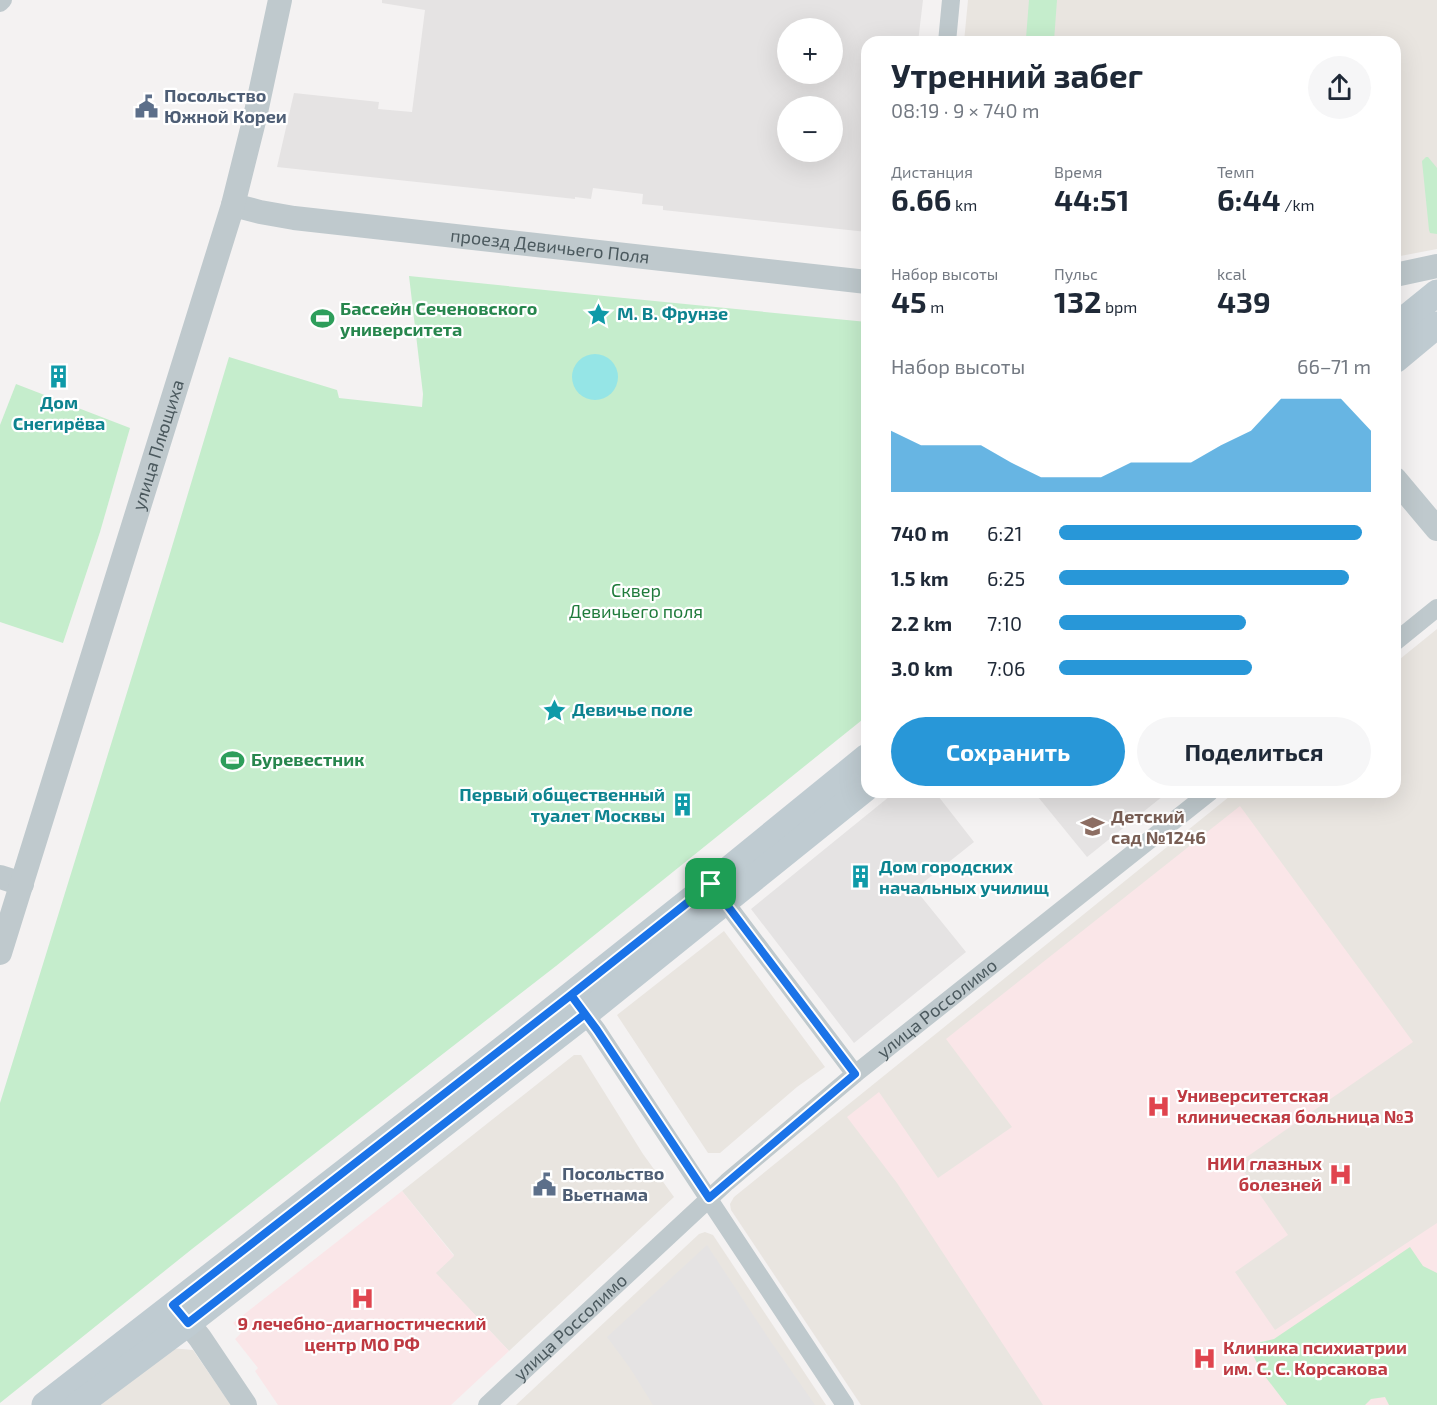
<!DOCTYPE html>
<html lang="ru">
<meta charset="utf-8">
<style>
body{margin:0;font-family:"Exo 2",sans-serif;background:#f6f6f7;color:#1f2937;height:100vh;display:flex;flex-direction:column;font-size:22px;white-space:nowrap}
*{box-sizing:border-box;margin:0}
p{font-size:20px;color:#747a83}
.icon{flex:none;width:33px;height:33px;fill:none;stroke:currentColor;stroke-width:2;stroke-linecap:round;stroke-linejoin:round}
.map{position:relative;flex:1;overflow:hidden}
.side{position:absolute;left:861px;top:36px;width:540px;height:762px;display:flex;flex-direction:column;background:#fff;border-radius:18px;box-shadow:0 6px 24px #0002}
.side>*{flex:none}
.buttons{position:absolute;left:777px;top:18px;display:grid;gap:12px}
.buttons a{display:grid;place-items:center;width:66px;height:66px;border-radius:50%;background:#fff;box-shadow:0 6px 24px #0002;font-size:30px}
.pin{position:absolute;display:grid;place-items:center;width:51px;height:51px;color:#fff;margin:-26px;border-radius:12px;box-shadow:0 3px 9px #0006}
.round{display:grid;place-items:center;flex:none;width:63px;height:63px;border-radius:32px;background:#f6f6f7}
.summary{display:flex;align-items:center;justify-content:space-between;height:102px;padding:0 30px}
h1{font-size:33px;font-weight:700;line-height:45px}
.figures{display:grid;grid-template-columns:repeat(3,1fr);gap:9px;height:102px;padding:6px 30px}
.figures div{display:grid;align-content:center}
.figures b{font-size:30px;font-weight:700}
.figures small{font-size:16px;font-weight:400}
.figures p{font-size:16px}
.chart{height:168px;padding:12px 30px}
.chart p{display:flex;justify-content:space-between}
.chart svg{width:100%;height:108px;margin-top:6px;fill:#2897d8;opacity:.7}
.button{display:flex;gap:12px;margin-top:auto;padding:12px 30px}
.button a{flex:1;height:69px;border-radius:36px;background:#2897d8;color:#fff;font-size:24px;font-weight:700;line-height:69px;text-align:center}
.button a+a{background:#f6f6f7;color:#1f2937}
ul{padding:0 30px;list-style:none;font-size:20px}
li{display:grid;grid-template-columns:96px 72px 1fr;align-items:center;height:45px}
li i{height:15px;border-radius:8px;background:#2897d8}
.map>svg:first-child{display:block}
.commercial{fill:#e9e5e0}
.education{fill:#e5e3e3;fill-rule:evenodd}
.medical{fill:#fae6e8}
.green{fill:#c5edcc}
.water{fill:#95e5e6}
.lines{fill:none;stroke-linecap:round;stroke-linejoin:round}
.minor{stroke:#bfc9cd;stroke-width:18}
.tertiary{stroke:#bfc9cd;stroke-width:24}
.secondary{stroke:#bfcbd1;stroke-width:27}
.route-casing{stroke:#fff;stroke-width:12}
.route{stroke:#1a73e8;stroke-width:8}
.labels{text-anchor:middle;stroke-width:4.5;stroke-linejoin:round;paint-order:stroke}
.service-label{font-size:18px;font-weight:bold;fill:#4e5e75;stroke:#fff;text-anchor:start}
.street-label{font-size:18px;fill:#4b595e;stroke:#fff}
.leisure-label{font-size:18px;font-weight:bold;fill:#27864d;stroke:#fff;text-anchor:start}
.culture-label{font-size:18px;font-weight:bold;fill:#0d838f;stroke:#fff;text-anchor:start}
.park-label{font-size:18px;fill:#1f7b3b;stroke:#fff}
.education-label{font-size:18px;font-weight:bold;fill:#785e54;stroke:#fff;text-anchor:start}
.health-label{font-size:18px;font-weight:bold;fill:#be3a42;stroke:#fff;text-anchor:start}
</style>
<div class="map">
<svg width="1437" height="1405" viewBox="0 0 1437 1405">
<rect width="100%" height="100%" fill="#f4f2f2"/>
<g class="commercial">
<path d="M 968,0 L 1437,0 L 1437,249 L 1395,257 L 1395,42 L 964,42 Z"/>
<path d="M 1437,629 L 1437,1405 L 861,1405 L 731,1210 L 730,1204 L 734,1197 L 1235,792 L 1395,792 L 1395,663 Z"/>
<path d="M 724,931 L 825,1067 L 797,1087 L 720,1153 L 708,1153 L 617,1015 Z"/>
<path d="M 574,1055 L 581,1055 L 643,1154 L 674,1197 L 509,1351 L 435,1273 L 454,1255 L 402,1191 Z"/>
<path d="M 705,1232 L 713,1235 L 826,1405 L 516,1405 L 699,1234 Z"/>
<path d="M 170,1348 L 193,1350 L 231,1405 L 97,1405 Z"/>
</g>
<g class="education">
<path d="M 382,0 L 923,0 L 918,42 L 867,42 L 867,232 L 663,210 L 663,206 L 642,204 L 643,194 L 593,188 L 591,199 L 575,197 L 575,199 L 277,167 L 294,93 L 379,102 L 378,109 L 412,112 L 425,10 L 382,3 ZM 832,28 L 832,74 L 788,74 L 788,28 ZM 832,106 L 832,152 L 788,152 L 788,106 Z"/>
<path d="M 895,792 L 935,792 L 974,842 L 915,889 L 966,952 L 854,1043 L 751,909 Z"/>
<path d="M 1034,792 L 1168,792 L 1087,857 Z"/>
<path d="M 707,1245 L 769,1339 L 815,1405 L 653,1405 L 630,1368 L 607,1337 Z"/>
</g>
<g class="medical">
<path d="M 1240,806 L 1413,1042 L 1238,1163 L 1288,1235 L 1235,1272 L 1275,1330 L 1437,1223 L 1437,1405 L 1043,1405 L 897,1183 L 847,1117 L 879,1092 L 938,1178 L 1012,1127 L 946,1039 Z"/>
<path d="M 402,1191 L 454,1256 L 436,1273 L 509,1351 L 451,1405 L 278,1405 L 255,1371 L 258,1368 L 235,1339 L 241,1333 L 233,1323 Z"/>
</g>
<g class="green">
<path d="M 1029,0 L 1057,0 L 1054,41 L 1026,38 Z"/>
<path d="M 1426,157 L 1428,157 L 1437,168 L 1437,234 L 1430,233 L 1429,230 L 1422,161 Z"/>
<path d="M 409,276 L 624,298 L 867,322 L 867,716 L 556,966 L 192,1249 L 0,1403 L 0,1103 L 168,560 L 229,357 L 337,390 L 339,398 L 422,407 L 423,394 Z"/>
<path d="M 16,384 L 130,428 L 100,532 L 63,643 L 0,622 L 0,425 Z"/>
<path d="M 1410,1247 L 1423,1266 L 1437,1273 L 1437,1405 L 1389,1405 L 1385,1397 L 1371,1399 L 1365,1405 L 1287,1405 L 1261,1371 L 1248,1345 L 1274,1339 Z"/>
</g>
<circle class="water" cx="595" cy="377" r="23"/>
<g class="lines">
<g class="minor">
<path d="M 0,3 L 3,0"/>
<path d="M 947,42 L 951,0"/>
<path d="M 1395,642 L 1437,608"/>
<path d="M 719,894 L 855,1074"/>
<path d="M 579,1006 L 597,1030 L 845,1405"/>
<path id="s1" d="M 487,1405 L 727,1182 L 855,1074 L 1210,792"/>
</g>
<g class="tertiary">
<path id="s2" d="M 233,205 L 260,212 L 294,218 L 867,282"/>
<path d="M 1395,275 L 1437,266"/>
<path d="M 1395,479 L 1437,529"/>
<path d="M 0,877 L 22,884"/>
<path id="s3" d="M 0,953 L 233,205 L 255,117 L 280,0"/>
<path d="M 177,1309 L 200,1338 L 245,1405"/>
</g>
<g class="secondary">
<path d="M 1395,327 L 1437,293"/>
<path d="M 1395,360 L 1437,325"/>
<path d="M 45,1405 L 502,1050 L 711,884 L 867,757"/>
<path d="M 78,1405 L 188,1323 L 585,1014 L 867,787"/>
</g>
</g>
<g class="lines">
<defs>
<path id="route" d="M 711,884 L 571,995 L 585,1014 L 188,1323 L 173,1305 L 571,995 L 597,1030 L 709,1198 L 855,1074 L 711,884"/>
</defs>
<use href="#route" class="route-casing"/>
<use href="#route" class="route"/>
</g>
<defs>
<symbol id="civic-bare" viewBox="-9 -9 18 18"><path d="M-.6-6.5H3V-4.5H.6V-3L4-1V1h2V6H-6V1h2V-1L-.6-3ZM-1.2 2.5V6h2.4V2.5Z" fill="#5c6f8a" stroke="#fff" stroke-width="2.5" paint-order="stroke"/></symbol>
<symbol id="sight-bare" viewBox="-9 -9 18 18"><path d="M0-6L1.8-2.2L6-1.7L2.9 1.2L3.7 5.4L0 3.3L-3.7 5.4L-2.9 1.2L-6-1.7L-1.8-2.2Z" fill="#0f9aa8" stroke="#fff" stroke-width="2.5" paint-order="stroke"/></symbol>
<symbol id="stadium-bare" viewBox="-9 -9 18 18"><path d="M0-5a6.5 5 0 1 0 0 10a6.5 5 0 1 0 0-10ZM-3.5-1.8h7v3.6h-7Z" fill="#2e9e5b" stroke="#fff" stroke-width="2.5" paint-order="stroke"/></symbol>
<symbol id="building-bare" viewBox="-9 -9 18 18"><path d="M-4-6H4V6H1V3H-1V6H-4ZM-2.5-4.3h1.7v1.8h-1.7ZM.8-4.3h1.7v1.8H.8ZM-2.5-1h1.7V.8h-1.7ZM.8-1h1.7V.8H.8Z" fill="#0f9aa8" stroke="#fff" stroke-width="2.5" paint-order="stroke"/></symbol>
<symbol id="school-bare" viewBox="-9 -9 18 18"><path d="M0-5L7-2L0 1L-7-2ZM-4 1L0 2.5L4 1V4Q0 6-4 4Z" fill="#8d6e63" stroke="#fff" stroke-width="2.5" paint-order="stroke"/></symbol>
<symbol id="hospital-bare" viewBox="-9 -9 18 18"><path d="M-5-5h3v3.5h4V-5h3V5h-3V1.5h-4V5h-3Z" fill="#e0444e" stroke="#fff" stroke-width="2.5" paint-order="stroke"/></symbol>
</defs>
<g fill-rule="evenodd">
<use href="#civic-bare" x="130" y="90" width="33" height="33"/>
<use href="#sight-bare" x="582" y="298" width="33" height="33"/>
<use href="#stadium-bare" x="306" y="302" width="33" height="33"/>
<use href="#building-bare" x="42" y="360" width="33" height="33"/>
<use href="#sight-bare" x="538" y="694" width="33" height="33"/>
<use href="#stadium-bare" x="216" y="744" width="33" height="33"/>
<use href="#building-bare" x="666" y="788" width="33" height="33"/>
<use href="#school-bare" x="1076" y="810" width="33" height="33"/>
<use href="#building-bare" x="844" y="860" width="33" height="33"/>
<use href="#hospital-bare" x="1142" y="1090" width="33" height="33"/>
<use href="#hospital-bare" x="1324" y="1158" width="33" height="33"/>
<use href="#civic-bare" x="528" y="1168" width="33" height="33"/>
<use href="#hospital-bare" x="346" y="1282" width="33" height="33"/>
<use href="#hospital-bare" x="1188" y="1342" width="33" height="33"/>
</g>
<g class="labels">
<g class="service-label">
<text x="164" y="102">Посольство<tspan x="164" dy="21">Южной Кореи</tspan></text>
<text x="562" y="1180">Посольство<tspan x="562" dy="21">Вьетнама</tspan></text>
</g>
<g class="street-label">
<text dy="6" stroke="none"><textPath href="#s2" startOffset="320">проезд Девичьего Поля</textPath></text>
<text dy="6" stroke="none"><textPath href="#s3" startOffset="532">улица Плющиха</textPath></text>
<text dy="6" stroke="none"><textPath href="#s1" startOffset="600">улица Россолимо</textPath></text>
<text dy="6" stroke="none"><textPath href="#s1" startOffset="114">улица Россолимо</textPath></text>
</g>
<g class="leisure-label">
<text x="340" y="315">Бассейн Сеченовского<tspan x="340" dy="21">университета</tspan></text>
<text x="251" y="766">Буревестник</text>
</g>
<g class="culture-label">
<text x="617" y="320">М. В. Фрунзе</text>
<text x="59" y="409" text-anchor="middle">Дом<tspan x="59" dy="21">Снегирёва</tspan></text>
<text x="572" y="716">Девичье поле</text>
<text x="665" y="801" text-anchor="end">Первый общественный<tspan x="665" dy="21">туалет Москвы</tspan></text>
<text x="879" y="873">Дом городских<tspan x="879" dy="21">начальных училищ</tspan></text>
</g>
<g class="park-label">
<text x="636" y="597">Сквер<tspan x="636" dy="21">Девичьего поля</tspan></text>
</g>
<g class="education-label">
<text x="1111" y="823">Детский<tspan x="1111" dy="21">сад №1246</tspan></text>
</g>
<g class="health-label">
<text x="1177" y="1102">Университетская<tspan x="1177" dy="21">клиническая больница №3</tspan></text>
<text x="1322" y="1170" text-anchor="end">НИИ глазных<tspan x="1322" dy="21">болезней</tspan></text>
<text x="362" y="1330" text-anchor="middle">9 лечебно-диагностический<tspan x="362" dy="21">центр МО РФ</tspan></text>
<text x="1223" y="1354">Клиника психиатрии<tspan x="1223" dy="21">им. С. С. Корсакова</tspan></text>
</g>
</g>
</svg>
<div class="buttons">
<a>+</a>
<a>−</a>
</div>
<div class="pin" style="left:711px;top:884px;background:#1e9e55"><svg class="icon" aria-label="arrive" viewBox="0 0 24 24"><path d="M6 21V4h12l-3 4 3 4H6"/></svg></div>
<section class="side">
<div class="summary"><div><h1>Утренний забег</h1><p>08:19 · 9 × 740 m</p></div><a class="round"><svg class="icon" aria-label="share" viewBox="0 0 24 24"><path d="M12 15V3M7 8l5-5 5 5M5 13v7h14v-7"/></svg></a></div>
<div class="figures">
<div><p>Дистанция</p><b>6.66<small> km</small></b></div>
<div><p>Время</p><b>44:51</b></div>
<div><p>Темп</p><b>6:44<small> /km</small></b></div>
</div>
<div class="figures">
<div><p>Набор высоты</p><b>45<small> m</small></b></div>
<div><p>Пульс</p><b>132<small> bpm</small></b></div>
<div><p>kcal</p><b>439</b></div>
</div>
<div class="chart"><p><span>Набор высоты</span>66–71 m</p>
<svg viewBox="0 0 160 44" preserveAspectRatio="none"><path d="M0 44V19L10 25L20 25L30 25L40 32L50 38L60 38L70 38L80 32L90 32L100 32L110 25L120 19L130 6L140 6L150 6L160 19V44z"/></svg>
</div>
<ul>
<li><b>740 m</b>6:21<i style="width:97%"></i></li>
<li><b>1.5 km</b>6:25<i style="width:93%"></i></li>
<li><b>2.2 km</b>7:10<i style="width:60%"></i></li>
<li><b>3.0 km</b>7:06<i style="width:62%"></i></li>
</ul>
<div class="button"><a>Сохранить</a><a>Поделиться</a></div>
</section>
</div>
